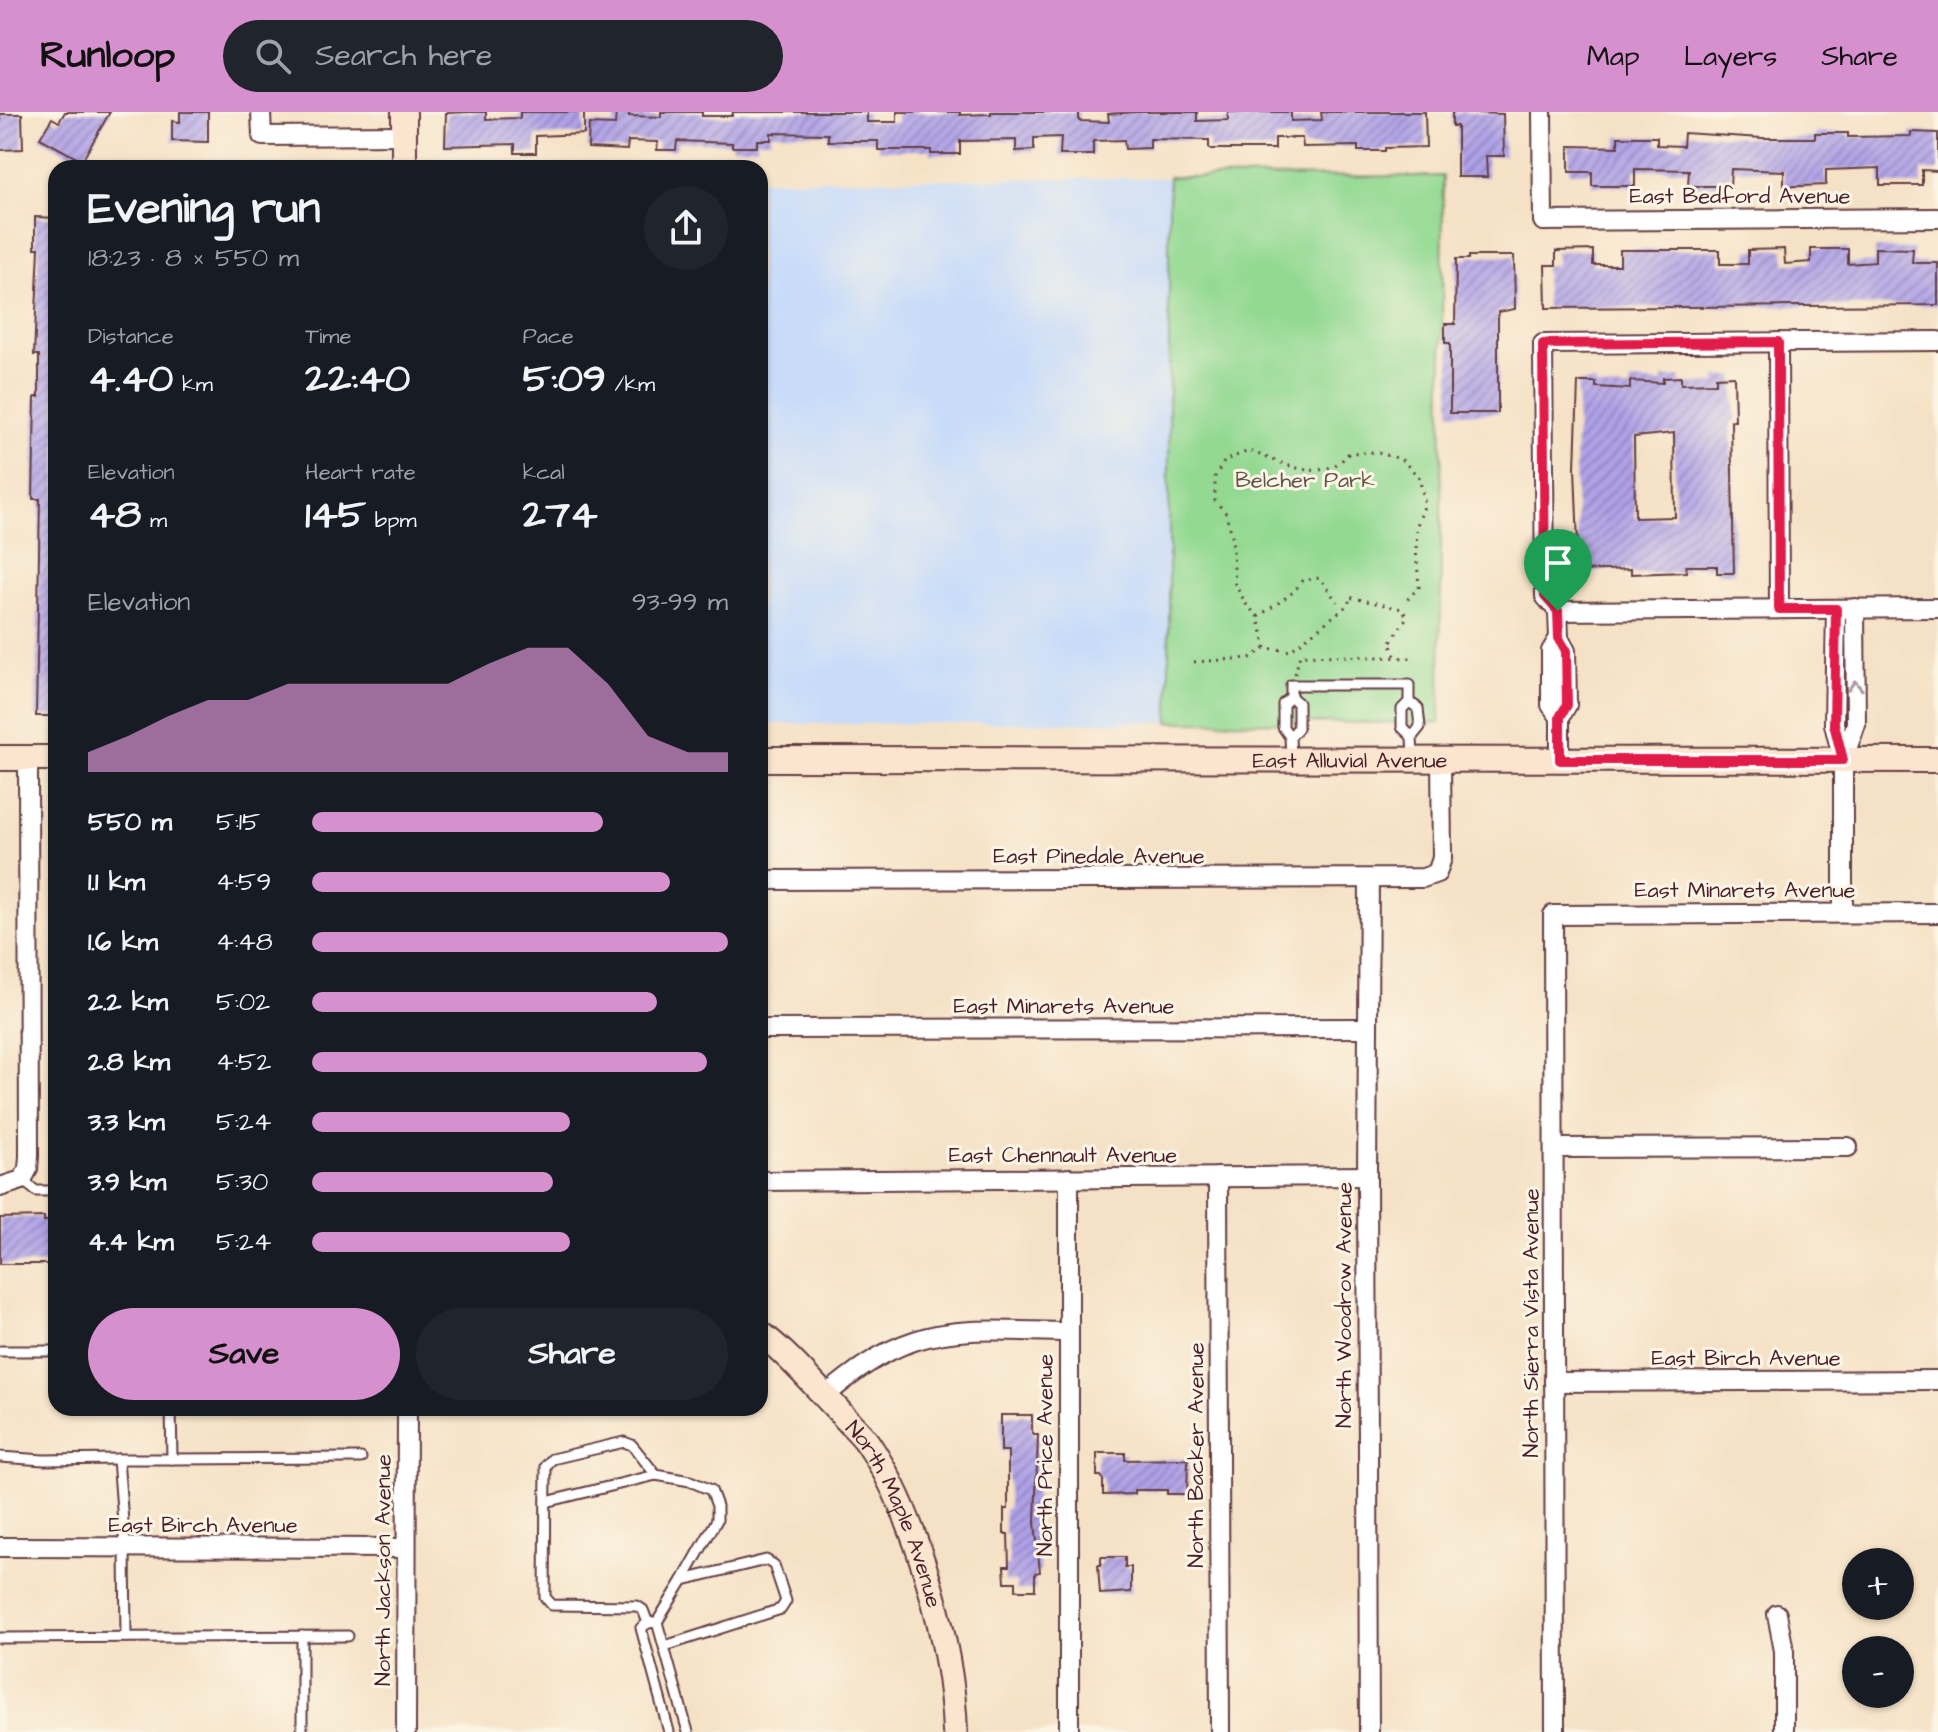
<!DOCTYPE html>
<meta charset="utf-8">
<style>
body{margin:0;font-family:"Architects Daughter",sans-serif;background:#20242c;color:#f1f3f6;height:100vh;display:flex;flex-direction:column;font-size:30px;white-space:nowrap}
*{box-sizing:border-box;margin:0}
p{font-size:26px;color:#9ea1a6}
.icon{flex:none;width:44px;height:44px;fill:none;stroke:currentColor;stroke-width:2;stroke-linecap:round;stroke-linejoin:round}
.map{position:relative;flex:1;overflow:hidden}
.details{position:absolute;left:48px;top:48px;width:720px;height:1256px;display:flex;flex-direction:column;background:#171b24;border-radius:24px;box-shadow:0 2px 6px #0004}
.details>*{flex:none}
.controls{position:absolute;left:1842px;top:1436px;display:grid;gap:16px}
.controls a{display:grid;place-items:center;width:72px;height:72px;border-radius:50%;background:#171b24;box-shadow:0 2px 6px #0004;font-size:40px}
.pin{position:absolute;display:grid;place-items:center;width:68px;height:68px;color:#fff;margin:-82px -34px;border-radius:50% 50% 50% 0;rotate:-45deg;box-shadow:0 0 8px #0007}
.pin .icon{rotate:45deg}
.round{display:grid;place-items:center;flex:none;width:84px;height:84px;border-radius:42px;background:#20242c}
.head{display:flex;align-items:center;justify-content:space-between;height:136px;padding:0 40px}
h1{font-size:44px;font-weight:800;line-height:60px}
.figures{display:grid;grid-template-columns:repeat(3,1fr);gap:12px;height:136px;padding:8px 40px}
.figures div{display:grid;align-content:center}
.figures b{font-size:40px;font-weight:800}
.figures small{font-size:22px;font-weight:400}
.figures p{font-size:22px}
.chart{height:224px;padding:16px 40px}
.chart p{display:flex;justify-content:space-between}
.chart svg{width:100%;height:144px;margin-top:8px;fill:#d690ce;opacity:.7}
.primary-button{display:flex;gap:16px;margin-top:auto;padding:16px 40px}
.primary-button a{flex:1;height:92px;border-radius:48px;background:#d690ce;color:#111;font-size:32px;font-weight:800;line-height:92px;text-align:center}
.primary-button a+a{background:#20242c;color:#f1f3f6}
ul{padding:0 40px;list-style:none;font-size:26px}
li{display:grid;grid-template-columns:128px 96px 1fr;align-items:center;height:60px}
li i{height:20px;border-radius:10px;background:#d690ce}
header{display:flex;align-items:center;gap:48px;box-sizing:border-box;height:112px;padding:0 40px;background:#d690ce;color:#111}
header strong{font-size:38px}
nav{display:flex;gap:44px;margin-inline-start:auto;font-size:28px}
.search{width:560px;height:72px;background:#20242c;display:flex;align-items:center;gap:20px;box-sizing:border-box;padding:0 28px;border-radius:44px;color:#9ea1a6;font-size:30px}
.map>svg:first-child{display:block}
.built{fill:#c8dcf9}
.park{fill:#93d992;stroke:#6e7c5e;stroke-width:2}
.building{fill:url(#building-hatch);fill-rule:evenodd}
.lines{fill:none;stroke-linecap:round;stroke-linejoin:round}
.lane-casing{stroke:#643c42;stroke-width:13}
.street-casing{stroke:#643c42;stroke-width:22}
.secondary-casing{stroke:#643c42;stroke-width:28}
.path{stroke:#643c42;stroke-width:3;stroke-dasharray:2 6;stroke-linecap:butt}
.lane{stroke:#fff;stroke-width:9}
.street{stroke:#fff;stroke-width:18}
.secondary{stroke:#fbe5cf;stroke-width:24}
.oneway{stroke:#ae9aa0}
.route-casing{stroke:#fff;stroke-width:16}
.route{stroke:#e11d48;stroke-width:10}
.labels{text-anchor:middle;stroke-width:6;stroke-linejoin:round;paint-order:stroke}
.street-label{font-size:22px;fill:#4a1f2b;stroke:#fcf5e5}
.park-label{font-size:22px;fill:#60574a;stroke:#fcf5e5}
</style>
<header>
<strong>Runloop</strong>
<div class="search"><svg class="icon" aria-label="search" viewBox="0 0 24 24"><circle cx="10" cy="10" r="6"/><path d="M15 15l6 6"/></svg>Search here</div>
<nav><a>Map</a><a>Layers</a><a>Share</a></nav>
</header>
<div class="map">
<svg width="1938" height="1620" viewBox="0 0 1938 1620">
<defs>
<pattern id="building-hatch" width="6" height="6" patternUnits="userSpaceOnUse" patternTransform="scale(2)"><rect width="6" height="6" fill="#afa1e7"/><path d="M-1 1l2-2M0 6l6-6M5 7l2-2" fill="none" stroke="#9083bb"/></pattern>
</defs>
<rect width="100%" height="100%" fill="#fcf5e5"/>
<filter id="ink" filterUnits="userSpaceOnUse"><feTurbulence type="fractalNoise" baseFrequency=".0125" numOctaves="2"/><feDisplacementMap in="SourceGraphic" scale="16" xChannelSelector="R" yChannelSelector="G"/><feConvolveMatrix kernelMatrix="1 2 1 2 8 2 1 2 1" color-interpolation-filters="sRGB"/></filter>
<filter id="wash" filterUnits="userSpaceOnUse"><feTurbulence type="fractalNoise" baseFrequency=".006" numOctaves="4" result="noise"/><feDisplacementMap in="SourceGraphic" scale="32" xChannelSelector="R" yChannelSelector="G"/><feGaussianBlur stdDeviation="1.8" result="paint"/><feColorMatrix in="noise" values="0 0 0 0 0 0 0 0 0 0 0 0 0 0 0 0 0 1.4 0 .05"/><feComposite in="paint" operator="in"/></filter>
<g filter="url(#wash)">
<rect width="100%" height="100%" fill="#f5e1c5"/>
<path class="built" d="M 1169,66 L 1169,610 L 760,612 L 760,68 Z"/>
<path class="park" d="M 1443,64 L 1440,611 L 1169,610 L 1169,65 Z"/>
<g id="blocks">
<g class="building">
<path d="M 65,0 L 110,0 L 82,49 L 40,26 L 52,6 L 59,10 Z"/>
<path d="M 180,0 L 208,0 L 208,30 L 172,29 L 172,9 L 180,10 Z"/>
<path d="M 471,0 L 486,0 L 486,7 L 520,6 L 520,0 L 584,0 L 584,22 L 536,24 L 536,41 L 515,41 L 515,32 L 445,34 L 446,1 Z"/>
<path d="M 616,0 L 629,0 L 629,4 L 661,5 L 661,0 L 702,0 L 702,4 L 732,4 L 733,0 L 867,0 L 867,10 L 897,10 L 897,0 L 960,0 L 960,3 L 991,2 L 991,0 L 1079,0 L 1079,9 L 1109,10 L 1108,2 L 1136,0 L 1197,0 L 1197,9 L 1228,8 L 1228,0 L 1291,0 L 1291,9 L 1322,8 L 1321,0 L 1425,0 L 1426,35 L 1385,36 L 1385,39 L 1358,39 L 1358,34 L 1303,35 L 1302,26 L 1275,26 L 1275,37 L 1209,37 L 1209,28 L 1150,27 L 1150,36 L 1125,37 L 1124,28 L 1093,29 L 1093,43 L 1060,43 L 1061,25 L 1034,26 L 1034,38 L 1016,39 L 1016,28 L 960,29 L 960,42 L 931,42 L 931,38 L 878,38 L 878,29 L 828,29 L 828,22 L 771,21 L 771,28 L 757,28 L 757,35 L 732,35 L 732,31 L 677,29 L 676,38 L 657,38 L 658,30 L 628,29 L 627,38 L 588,36 L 589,12 L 615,13 Z"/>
<path d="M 1452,0 L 1503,2 L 1504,44 L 1486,44 L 1487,65 L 1457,65 L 1457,14 L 1452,14 Z"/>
<path d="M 0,2 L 22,2 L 23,37 L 0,38 Z"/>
<path d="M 1911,20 L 1938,21 L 1938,59 L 1922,58 L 1922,73 L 1880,73 L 1880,56 L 1826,58 L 1826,73 L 1801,74 L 1784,74 L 1784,59 L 1731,57 L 1730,74 L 1688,74 L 1689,58 L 1635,57 L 1635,74 L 1592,74 L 1592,60 L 1569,60 L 1569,34 L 1618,35 L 1618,25 L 1657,25 L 1657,33 L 1683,34 L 1684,21 L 1762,26 L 1815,26 L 1815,21 L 1848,21 L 1848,25 L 1911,24 Z"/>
<path d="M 35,105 L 56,106 L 56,604 L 36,604 L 40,387 L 33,387 L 35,285 L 39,285 L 39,243 L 34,243 L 39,136 L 35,136 Z"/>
<path d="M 1875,136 L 1913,137 L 1912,151 L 1938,151 L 1938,193 L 1546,196 L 1545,153 L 1556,153 L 1556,139 L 1593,138 L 1593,153 L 1620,153 L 1620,138 L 1720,138 L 1720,152 L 1748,152 L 1748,138 L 1784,137 L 1785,152 L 1811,150 L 1811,137 L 1848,137 L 1848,152 L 1875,150 Z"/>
<path d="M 1469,144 L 1514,144 L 1515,197 L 1498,200 L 1498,301 L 1450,301 L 1450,231 L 1445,231 L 1445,212 L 1455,212 L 1456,147 L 1469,147 Z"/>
<path d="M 1734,264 L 1735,309 L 1731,309 L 1734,461 L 1717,461 L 1717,454 L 1686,454 L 1687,460 L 1631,462 L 1631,457 L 1579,459 L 1575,356 L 1578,270 L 1596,270 L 1596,275 L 1630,277 L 1630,269 L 1663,271 L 1663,266 L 1681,265 L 1681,272 L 1716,271 L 1716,265 ZM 1674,321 L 1675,405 L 1635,406 L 1634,325 Z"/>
<path d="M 44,1105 L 44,1109 L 56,1109 L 56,1152 L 0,1152 L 0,1106 Z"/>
<path d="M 1001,1303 L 1032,1303 L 1032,1319 L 1034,1323 L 1038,1323 L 1035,1410 L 1040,1460 L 1035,1461 L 1035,1478 L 1016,1478 L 1016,1470 L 1005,1470 L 1004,1454 L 1009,1454 L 1008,1422 L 1004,1422 L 1004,1397 L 1008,1397 L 1008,1339 L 1001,1339 Z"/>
<path d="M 1097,1341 L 1125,1341 L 1125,1348 L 1188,1347 L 1187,1382 L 1167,1382 L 1167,1378 L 1135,1378 L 1135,1382 L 1103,1383 L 1103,1367 L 1101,1364 L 1097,1364 Z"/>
<path d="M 1101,1445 L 1125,1445 L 1125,1455 L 1131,1455 L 1131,1480 L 1100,1482 L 1098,1453 L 1101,1453 Z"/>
</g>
</g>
</g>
<g filter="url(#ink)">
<use href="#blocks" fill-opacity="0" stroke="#643c42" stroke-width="2"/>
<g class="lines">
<defs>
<g id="lane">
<path d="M 1291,585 L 1291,573 L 1409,573 L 1409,590"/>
<path d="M 1290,625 L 1298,616 L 1298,591 L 1291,585 L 1283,592 L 1283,615 L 1290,625 L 1291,645"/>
<path d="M 1412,625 L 1402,615 L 1402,597 L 1409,590 L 1418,596 L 1420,615 L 1412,625 L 1413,645"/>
<path d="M 22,1068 L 36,1079 L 56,1079"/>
<path d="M 0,1239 L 56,1239"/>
<path d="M 0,1345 L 44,1348 L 118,1347"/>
<path d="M 172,1347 L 361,1346"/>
<path d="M 546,1390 L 656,1363"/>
<path d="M 657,1510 L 683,1468 L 766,1448 L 774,1453 L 786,1489 L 781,1497 L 665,1534"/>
<path d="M 648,1511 L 643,1498 L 637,1494 L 552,1493 L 545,1485 L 546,1354 L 552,1347 L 624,1330 L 632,1333 L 656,1363 L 690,1369 L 711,1378 L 717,1394 L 717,1408 L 683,1468"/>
<path d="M 302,1524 L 302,1620"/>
<path d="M 126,1525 L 125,1435 L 118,1347 L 172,1347 L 171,1296"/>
<path d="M 0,1526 L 348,1524"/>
<path d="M 669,1620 L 641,1516 L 648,1511 L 657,1510 L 688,1620"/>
</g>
<g id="street">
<path d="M 261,0 L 262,24 L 404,23"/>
<path d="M 1542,0 L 1543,109 L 1938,106"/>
<path d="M 1938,229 L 1543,232 L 1545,484 L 1558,499 L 1938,496"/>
<path d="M 1778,230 L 1779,497"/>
<path d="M 1836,497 L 1834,612 L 1843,648 L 1843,800"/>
<path d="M 1558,499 L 1559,526 L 1566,539 L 1567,593 L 1560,605 L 1560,648"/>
<path d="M 1559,526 L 1551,539 L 1551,593 L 1560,605"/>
<path d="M 1843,648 L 1856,612 L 1855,496"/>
<path d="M 1369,767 L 1367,1064 L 1369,1620"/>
<path d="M 760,768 L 1423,766 L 1437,761 L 1442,746 L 1441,646"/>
<path d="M 760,917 L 1368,916"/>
<path d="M 1554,1036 L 1848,1035"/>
<path d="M 1218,1065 L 1220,1620"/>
<path d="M 760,1069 L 1367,1064"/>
<path d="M 0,1075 L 22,1068 L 28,1057 L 29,1044 L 28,646"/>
<path d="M 1554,1270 L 1938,1268"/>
<path d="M 825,1284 C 852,1261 880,1240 914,1229 C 961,1213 1019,1220 1068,1220"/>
<path d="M 0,1435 L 406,1436"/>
<path d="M 1777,1502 L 1784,1539 L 1784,1620"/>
<path d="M 406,1620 L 407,1296"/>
<path d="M 1069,1620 L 1069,1066"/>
<path d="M 1555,1620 L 1553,803 L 1938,801"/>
</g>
<g id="secondary">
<path d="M 404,0 L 404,56"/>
<path d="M 0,646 L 56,646"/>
<path id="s1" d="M 760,647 L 1938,648"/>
<path id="s2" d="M 760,1221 C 789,1243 813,1272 838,1298 C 847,1309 859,1319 867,1330 C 917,1404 952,1532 955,1620"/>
</g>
</defs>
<use href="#lane" class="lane-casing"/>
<use href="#street" class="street-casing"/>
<use href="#secondary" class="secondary-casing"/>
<g class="path">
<path d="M 1258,505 C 1273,493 1292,485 1302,469 L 1320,466 L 1337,490"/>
<path d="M 1266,536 L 1258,505 L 1246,492 L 1235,472 L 1232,422 L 1225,400 L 1215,389 L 1215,365 L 1225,348 L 1249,339 C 1283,350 1321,375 1349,341 L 1375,340 L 1401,347 L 1419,365 L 1425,392 L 1417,413 L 1416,437 L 1419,475 L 1405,490"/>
<path d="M 1194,550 L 1250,546 L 1266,536 L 1290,539 L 1349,492 L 1349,485 L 1402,497 L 1407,505 L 1390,531 L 1396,546"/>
<path d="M 1295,562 L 1300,543 L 1413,546"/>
</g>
<use href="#lane" class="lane"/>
<use href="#street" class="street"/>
<use href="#secondary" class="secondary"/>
</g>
<defs><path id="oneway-chevron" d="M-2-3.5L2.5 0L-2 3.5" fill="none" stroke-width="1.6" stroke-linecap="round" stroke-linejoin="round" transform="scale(2)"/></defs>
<use class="oneway" href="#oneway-chevron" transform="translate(1855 574) rotate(-91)"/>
</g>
<g class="lines" filter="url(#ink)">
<defs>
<path id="route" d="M 1778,230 L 1779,497 L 1836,497 L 1834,612 L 1843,648 L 1560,648 L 1560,605 L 1567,593 L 1566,539 L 1559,526 L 1558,499 L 1545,484 L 1543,232 Z"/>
</defs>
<use href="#route" class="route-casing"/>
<use href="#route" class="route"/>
</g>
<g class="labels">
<g class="street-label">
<text x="1740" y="91">East Bedford Avenue</text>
<text dy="8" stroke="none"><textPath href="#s1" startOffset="590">East Alluvial Avenue</textPath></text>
<text x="1099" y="751">East Pinedale Avenue</text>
<text x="1745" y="785">East Minarets Avenue</text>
<text x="1064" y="901">East Minarets Avenue</text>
<text x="1063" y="1050">East Chennault Avenue</text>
<text transform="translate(1343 1193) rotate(-90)" y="8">North Woodrow Avenue</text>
<text transform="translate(1530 1211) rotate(-90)" y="8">North Sierra Vista Avenue</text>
<text x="1746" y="1253">East Birch Avenue</text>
<text transform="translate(1044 1343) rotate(-90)" y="8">North Price Avenue</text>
<text transform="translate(1195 1343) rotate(-90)" y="8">North Backer Avenue</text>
<text dy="8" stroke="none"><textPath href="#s2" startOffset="230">North Maple Avenue</textPath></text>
<text x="203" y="1420">East Birch Avenue</text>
<text transform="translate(382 1458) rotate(-90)" y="8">North Jackson Avenue</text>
</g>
<g class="park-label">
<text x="1305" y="375">Belcher Park</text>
</g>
</g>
</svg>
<div class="controls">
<a>+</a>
<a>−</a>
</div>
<div class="pin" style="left:1558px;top:499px;background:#1e9e55"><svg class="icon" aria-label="arrive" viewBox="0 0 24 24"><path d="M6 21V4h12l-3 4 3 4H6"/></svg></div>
<section class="details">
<div class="head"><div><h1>Evening run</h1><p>18:23 · 8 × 550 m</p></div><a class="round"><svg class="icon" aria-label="share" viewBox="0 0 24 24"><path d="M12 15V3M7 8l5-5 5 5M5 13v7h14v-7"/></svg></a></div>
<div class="figures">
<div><p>Distance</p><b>4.40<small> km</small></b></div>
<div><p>Time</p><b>22:40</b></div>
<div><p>Pace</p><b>5:09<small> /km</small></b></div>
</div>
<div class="figures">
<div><p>Elevation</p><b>48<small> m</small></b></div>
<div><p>Heart rate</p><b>145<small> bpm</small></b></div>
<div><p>kcal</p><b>274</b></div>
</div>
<div class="chart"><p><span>Elevation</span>93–99 m</p>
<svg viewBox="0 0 160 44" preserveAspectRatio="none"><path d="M0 44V38L10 33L20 27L30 22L40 22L50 17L60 17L70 17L80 17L90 17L100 11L110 6L120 6L130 17L140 33L150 38L160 38V44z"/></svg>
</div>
<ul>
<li><b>550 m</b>5:15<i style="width:70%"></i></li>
<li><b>1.1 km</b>4:59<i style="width:86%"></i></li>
<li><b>1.6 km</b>4:48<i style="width:100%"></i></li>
<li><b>2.2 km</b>5:02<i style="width:83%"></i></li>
<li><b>2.8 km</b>4:52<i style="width:95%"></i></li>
<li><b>3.3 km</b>5:24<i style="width:62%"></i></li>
<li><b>3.9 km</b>5:30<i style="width:58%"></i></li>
<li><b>4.4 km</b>5:24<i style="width:62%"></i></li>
</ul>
<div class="primary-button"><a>Save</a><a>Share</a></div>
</section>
</div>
